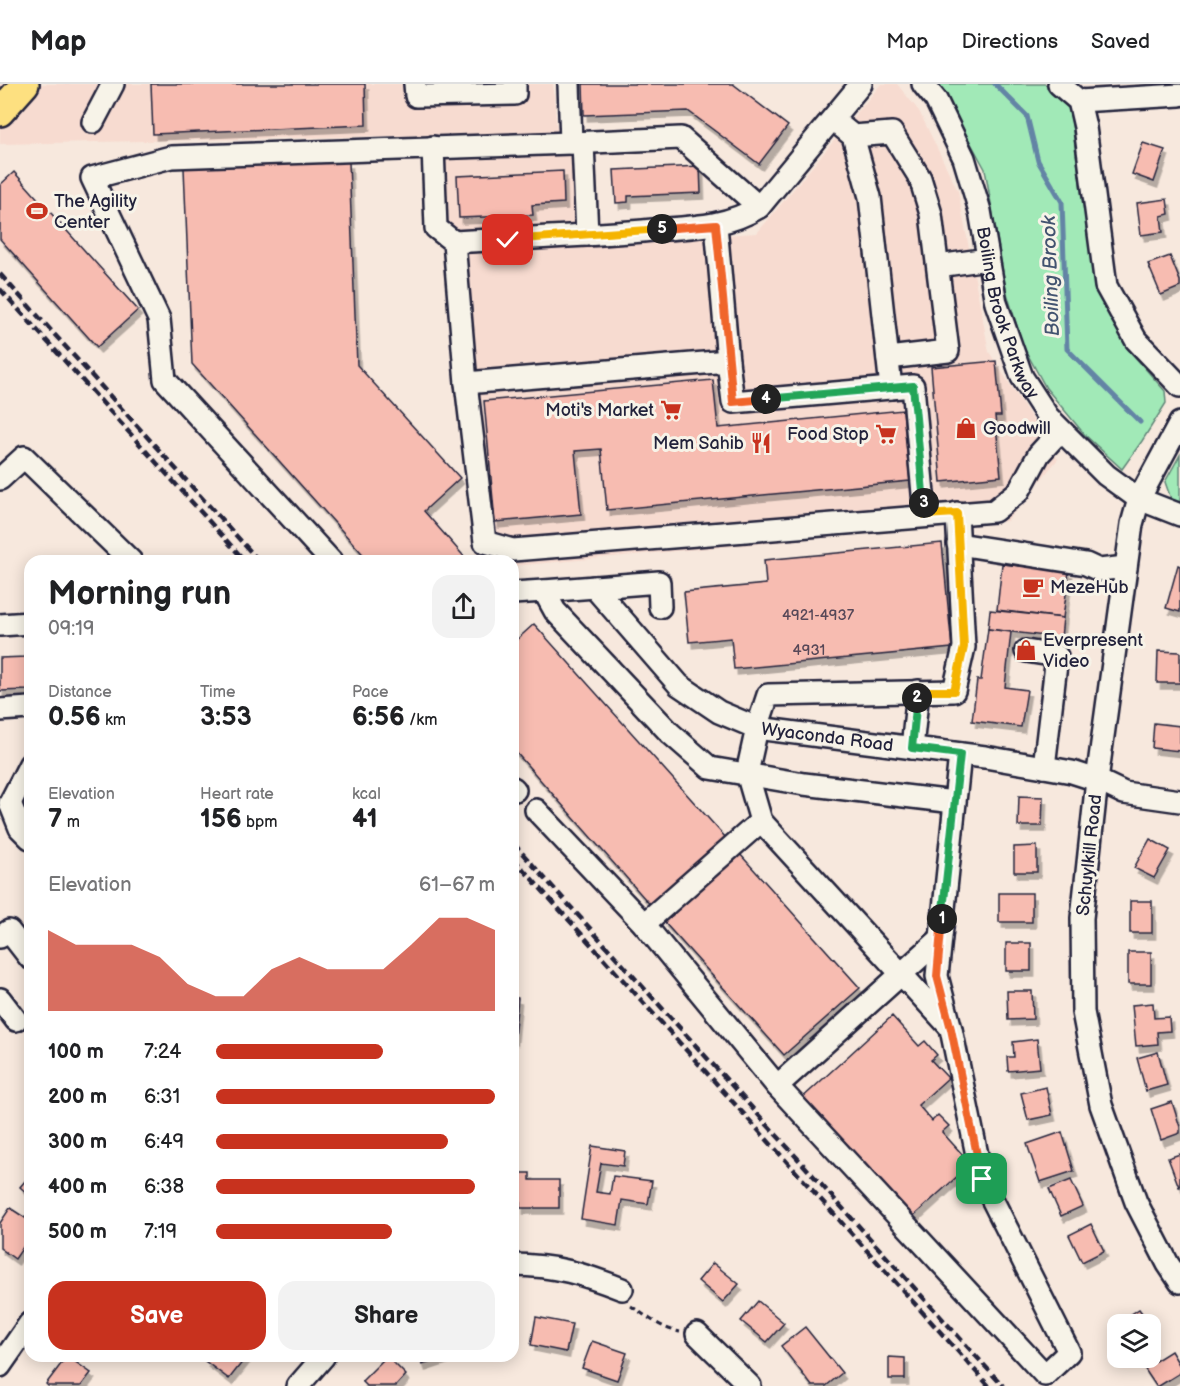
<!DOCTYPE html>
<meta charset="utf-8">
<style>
body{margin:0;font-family:"Balsamiq Sans",sans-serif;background:#f2f2f2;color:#202124;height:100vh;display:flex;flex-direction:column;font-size:22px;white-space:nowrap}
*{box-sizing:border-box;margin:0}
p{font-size:20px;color:#757577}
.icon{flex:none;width:33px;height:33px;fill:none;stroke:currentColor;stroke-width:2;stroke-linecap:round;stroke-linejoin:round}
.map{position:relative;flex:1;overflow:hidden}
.panel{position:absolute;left:24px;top:471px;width:495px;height:807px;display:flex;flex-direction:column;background:#fff;border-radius:18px;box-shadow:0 3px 15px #0003}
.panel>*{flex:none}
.fabs{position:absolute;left:1107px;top:1230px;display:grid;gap:12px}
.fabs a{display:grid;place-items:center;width:54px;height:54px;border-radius:12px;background:#fff;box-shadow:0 3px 15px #0003;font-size:30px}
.pin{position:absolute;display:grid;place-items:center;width:51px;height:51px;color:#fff;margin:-26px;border-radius:12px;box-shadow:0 3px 9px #0006}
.km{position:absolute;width:30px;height:30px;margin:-15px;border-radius:50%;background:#222;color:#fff;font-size:16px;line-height:30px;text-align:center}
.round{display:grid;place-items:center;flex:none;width:63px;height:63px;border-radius:18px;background:#f2f2f2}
.head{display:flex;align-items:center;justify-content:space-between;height:102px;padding:0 24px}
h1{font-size:33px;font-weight:700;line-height:45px}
.figures{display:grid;grid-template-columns:repeat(3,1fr);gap:9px;height:102px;padding:6px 24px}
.figures div{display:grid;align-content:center}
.figures b{font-size:26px;font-weight:700}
.figures small{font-size:16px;font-weight:400}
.figures p{font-size:16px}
.chart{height:168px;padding:12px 24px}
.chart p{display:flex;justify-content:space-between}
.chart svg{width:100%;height:108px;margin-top:6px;fill:#c8321e;opacity:.7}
.cta{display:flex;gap:12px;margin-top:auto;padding:12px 24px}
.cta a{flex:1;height:69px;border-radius:18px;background:#c8321e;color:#fff;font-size:24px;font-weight:700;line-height:69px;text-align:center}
.cta a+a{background:#f2f2f2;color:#202124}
ul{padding:0 24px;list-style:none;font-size:20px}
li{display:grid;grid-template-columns:96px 72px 1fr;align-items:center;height:45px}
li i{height:15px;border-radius:8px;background:#c8321e}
header{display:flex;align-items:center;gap:36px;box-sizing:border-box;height:84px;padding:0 30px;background:#fff;border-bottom:2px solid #e0e0e0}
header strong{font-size:28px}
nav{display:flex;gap:33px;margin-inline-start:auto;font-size:21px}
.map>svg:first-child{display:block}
.built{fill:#f7dbd0}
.green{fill:#a1e9b7;stroke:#628679;stroke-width:1.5}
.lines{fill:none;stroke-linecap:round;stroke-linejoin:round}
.stream{stroke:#6384a5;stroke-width:5}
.building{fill:#f7bcb1;stroke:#22223b;stroke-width:1.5;filter:url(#shadow)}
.minor-casing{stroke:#22223b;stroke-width:26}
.major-casing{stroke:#22223b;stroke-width:32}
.path{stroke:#22223b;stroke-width:3;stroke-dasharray:6 4.5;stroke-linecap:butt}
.minor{stroke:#f7f3e8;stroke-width:21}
.major{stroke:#fde080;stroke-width:27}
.rail{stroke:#22223b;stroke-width:4.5;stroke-dasharray:9 4.5;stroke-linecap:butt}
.split-1-casing{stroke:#fff;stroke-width:12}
.split-2-casing{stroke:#fff;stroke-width:12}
.split-3-casing{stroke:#fff;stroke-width:12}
.split-4-casing{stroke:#fff;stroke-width:12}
.split-5-casing{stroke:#fff;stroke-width:12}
.split-6-casing{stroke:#fff;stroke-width:12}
.split-1{stroke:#f0652b;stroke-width:8}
.split-2{stroke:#22a559;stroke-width:8}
.split-3{stroke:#f5b400;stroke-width:8}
.split-4{stroke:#22a559;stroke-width:8}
.split-5{stroke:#f0652b;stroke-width:8}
.split-6{stroke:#f5b400;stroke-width:8}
.labels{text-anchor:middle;stroke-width:6;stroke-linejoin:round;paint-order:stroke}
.number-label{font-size:15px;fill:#574858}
.poi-label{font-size:18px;fill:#22223b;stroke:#f7f3e8;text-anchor:start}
.street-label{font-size:18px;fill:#22223b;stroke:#f7f3e8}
.water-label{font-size:20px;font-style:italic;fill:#425370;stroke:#f7f3e8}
</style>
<header>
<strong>Map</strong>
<nav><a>Map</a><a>Directions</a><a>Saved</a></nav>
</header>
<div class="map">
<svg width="1180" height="1302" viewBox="0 0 1180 1302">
<defs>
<filter id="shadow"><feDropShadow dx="3.5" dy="6" stdDeviation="0" flood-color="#0004"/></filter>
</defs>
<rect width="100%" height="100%" fill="#f7e8dd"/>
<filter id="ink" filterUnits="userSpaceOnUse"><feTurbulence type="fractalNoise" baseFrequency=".0167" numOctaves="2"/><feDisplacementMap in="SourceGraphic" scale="12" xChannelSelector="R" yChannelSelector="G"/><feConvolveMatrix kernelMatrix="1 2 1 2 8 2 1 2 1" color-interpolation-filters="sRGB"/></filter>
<g filter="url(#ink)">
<path class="built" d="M 0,0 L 553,0 L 559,71 L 592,70 L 597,159 L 757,149 L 881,0 L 897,0 L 919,27 L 958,107 L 989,268 L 1058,375 L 1007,437 L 513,482 L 513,477 L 492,477 L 477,471 L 454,308 L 439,51 L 0,60 Z"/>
<g class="green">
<path d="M 936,0 L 1045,0 L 1070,26 L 1083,120 L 1100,207 L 1127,264 L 1165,307 L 1166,319 L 1142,357 L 1122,385 L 1085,351 L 1046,304 L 1023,262 L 1006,206 L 985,85 L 946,14 Z"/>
<path d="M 1180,371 L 1180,418 L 1171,415 L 1165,398 Z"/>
</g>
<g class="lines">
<path class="stream" d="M 995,0 L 1027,32 L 1038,77 L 1062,118 L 1067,265 L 1140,338"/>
</g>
<g class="building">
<path d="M 151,0 L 365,0 L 366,41 L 153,50 Z"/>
<path d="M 583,0 L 733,0 L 788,42 L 759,80 L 688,27 L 584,31 Z"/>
<path d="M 1143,59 L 1165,66 L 1154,98 L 1132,90 Z"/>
<path d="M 349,78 L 357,281 L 460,394 L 424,427 L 468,477 L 369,477 L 192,280 L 184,84 Z"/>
<path d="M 700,82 L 701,109 L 628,112 L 628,118 L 616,119 L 614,86 Z"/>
<path d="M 563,87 L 564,119 L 532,121 L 533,131 L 459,134 L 457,92 Z"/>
<path d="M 14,88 L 138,226 L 97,263 L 0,155 L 0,101 Z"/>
<path d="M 1167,115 L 1169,130 L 1161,132 L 1163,148 L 1141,151 L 1137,119 Z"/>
<path d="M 1170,172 L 1180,197 L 1180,203 L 1161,211 L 1148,180 Z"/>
<path d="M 996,277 L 1001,332 L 995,332 L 1001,392 L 941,398 L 931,283 Z"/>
<path d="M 713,296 L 718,344 L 903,326 L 910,397 L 607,426 L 601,365 L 575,367 L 581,430 L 495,438 L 484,317 Z"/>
<path d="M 942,459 L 952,564 L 734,585 L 731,554 L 689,558 L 684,508 L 766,500 L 764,476 Z"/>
<path d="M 1002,480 L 1069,487 L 1063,534 L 997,526 Z"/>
<path d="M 1178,481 L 1180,482 L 1180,528 L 1166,524 Z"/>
<path d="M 990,526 L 1063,534 L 1061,554 L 988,545 Z"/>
<path d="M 534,540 L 726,754 L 653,824 L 513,665 L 513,559 Z"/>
<path d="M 988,545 L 1011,548 L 1005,603 L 1027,606 L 1021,643 L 972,637 L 977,596 L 981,596 Z"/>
<path d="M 1158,567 L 1180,568 L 1180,599 L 1157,599 Z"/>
<path d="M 30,568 L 28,606 L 0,607 L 0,574 L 26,573 L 25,569 Z"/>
<path d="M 1154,639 L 1180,642 L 1180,667 L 1152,664 Z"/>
<path d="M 1019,712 L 1043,713 L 1042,742 L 1018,742 Z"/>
<path d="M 1150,755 L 1170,766 L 1154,794 L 1134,784 Z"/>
<path d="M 1037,762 L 1037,788 L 1014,788 L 1014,763 Z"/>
<path d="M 739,769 L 860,904 L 784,971 L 663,837 Z"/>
<rect x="999" y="809" width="33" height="29"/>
<rect x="1130" y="817" width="22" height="32"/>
<rect x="1006" y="859" width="25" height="28"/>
<rect x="1128" y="868" width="23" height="32"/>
<path d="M 1007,907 L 1032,907 L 1033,935 L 1008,936 Z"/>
<path d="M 513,913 L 518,914 L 514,955 L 513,954 Z"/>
<path d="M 1153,919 L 1154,934 L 1169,933 L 1170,947 L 1157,948 L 1158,960 L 1136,962 L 1132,921 Z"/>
<path d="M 892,932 L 919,962 L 925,957 L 937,971 L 931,976 L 948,994 L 918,1021 L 932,1037 L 938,1031 L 949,1042 L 942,1048 L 971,1080 L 909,1136 L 800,1016 Z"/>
<path d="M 1037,955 L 1040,984 L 1008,987 L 1007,973 L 1014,973 L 1013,958 Z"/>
<path d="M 1158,968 L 1167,1001 L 1146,1007 L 1137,974 Z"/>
<path d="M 1046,1003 L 1052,1031 L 1028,1036 L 1021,1009 Z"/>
<path d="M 1172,1018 L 1180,1043 L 1180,1049 L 1161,1056 L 1151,1025 Z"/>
<path d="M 1062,1048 L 1074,1087 L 1040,1098 L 1027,1060 Z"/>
<path d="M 592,1062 L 625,1067 L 623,1082 L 601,1079 L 596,1108 L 610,1110 L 613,1092 L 652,1097 L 648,1120 L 622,1116 L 618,1141 L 581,1135 Z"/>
<path d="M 1180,1070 L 1180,1103 L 1179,1103 L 1168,1074 Z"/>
<path d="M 520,1089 L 530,1089 L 530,1096 L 559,1096 L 559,1124 L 520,1124 Z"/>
<path d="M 30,1091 L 30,1112 L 20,1103 Z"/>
<path d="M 1071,1096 L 1083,1122 L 1061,1132 L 1049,1105 Z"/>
<path d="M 10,1124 L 30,1137 L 30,1153 L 15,1175 L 0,1164 L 0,1139 Z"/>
<path d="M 1091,1140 L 1104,1167 L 1082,1178 L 1069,1151 Z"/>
<path d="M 713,1179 L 739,1200 L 723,1218 L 698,1197 Z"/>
<path d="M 758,1217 L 784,1239 L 767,1258 L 741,1237 Z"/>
<path d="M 1139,1225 L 1150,1240 L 1123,1240 L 1121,1237 Z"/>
<path d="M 536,1233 L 572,1240 L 566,1268 L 531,1261 Z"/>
<path d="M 805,1243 L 842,1289 L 826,1302 L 812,1302 L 781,1262 Z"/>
<path d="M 592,1257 L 627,1269 L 617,1296 L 582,1284 Z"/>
<path d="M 1171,1267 L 1180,1282 L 1180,1289 L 1159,1302 L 1156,1302 L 1144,1284 Z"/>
<path d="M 67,1272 L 91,1289 L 81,1302 L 48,1302 L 46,1300 Z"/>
<path d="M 209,1272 L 247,1272 L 229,1295 L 205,1277 Z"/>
<path d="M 387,1272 L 406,1291 L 396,1302 L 367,1302 L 362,1297 Z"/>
<path d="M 419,1272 L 449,1272 L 422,1281 Z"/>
<path d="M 889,1273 L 905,1274 L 905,1295 L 889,1295 Z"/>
</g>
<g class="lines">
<defs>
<g id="minor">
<path d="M 415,0 L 416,12 L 515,10 L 515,0"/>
<path d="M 569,0 L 571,59 L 681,54 L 759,123"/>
<path id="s1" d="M 923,0 L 936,16 L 964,74 L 980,127 L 996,219 L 1022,293 L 1048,333 L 1106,391 L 1139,415 L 1180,431"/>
<path d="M 1059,0 L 1079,17 L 1085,43 L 1106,202 L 1136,256 L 1180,302"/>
<path d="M 1079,17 L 1180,11"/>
<path d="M 93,38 L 113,0"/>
<path d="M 842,43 L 853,52 L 870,113 L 891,304"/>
<path d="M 853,52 L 892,49 L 920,94 L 931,130 L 948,267 L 888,274"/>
<path d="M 583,59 L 587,151"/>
<path d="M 433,63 L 436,144 L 454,158 L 466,299 L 485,458 L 513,466 L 994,427 L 1019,407 L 1039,370 L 1060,347"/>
<path d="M 716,141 L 728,277"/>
<path d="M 454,158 C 517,155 580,152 643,147 C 683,143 724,145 759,123 L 861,0"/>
<path d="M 938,182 L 988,175"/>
<path d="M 466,299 L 728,277 L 733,318 L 913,302 L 925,431"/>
<path d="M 1180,339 L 1139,415 L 1132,440 L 1097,696 L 1082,834 L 1083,928 L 1101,1021 L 1136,1118 L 1168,1180 L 1180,1198"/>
<path d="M 0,395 L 24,373 L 131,477"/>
<path d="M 958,460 L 1086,480 L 1099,486 L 1126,483"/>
<path d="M 331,477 L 165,296 L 159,235 L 92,94 L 171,73 L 571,59"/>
<path id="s2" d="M 594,503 L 679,601 L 719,628 L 757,644 L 985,673 L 1044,683 L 1072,688 L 1097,696 L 1124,709 L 1180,717"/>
<path d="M 544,507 L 659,498 L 660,523"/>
<path d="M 513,509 L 544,507 L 555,527 L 670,649 L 710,684 L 804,700 L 954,718"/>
<path d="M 0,541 L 30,539"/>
<path d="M 1026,567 L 1057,572 L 1044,683"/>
<path d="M 0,626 L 30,624"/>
<path d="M 912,664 L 918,607"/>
<path d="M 513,704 L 515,706"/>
<path d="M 10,719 L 30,680"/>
<path d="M 10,719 L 20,744 L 30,754"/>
<path d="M 536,726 L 644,840 L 761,737"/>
<path d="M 644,840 L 777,1002 L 939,856"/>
<path d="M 0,853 L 9,847 L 30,874"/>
<path d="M 0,915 L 16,936"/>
<path d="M 949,942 L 761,737 L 747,689 L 757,644 L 768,611 L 954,607 L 964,563 L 957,429"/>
<path d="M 777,1002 L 1045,1291 L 1069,1268 L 982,1095 L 951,945 L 937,892 L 960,670"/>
<path d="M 513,1181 C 554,1181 584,1190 622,1205"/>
<path d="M 697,1250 L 750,1302"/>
<path d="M 0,1282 L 30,1239"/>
<path d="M 298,1302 L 324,1272"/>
</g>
<path id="major" d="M 0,28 L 25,0"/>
</defs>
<use href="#minor" class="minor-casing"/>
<use href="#major" class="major-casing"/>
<path class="path" d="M 631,1222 C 646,1232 662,1245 680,1248"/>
<use href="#minor" class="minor"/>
<use href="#major" class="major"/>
<g class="rail">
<path d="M 0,190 L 259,477"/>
<path d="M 0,205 L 245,477"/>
<path d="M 513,759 L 1003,1302"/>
<path d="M 513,774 L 989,1302"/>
</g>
</g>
</g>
<g class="lines" filter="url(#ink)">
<defs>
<path id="split-1" d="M 942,835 L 937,892 L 951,945 L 982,1095"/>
<path id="split-2" d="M 917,614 L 912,664 L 960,670 L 942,835"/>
<path id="split-3" d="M 917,614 L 918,607 L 954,607 L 964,563 L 957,429 L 925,431 L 924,419"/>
<path id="split-4" d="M 766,315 L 913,302 L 924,419"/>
<path id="split-5" d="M 662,145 L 716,141 L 733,318 L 766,315"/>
<path id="split-6" d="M 508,156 L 662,145"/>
</defs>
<use href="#split-1" class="split-1-casing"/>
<use href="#split-2" class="split-2-casing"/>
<use href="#split-3" class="split-3-casing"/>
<use href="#split-4" class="split-4-casing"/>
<use href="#split-5" class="split-5-casing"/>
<use href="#split-6" class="split-6-casing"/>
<use href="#split-1" class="split-1"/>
<use href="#split-2" class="split-2"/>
<use href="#split-3" class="split-3"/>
<use href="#split-4" class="split-4"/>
<use href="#split-5" class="split-5"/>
<use href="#split-6" class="split-6"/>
</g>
<defs>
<symbol id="stadium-bare" viewBox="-9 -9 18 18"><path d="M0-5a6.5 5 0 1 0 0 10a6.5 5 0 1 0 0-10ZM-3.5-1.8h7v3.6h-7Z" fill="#c8321e" stroke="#f7f3e8" stroke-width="2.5" paint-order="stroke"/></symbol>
<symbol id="supermarket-bare" viewBox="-9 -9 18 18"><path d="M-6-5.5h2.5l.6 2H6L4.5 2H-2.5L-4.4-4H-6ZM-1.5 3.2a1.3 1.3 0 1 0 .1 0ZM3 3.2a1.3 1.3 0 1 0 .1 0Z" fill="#c8321e" stroke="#f7f3e8" stroke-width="2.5" paint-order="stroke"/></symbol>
<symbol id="shop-bare" viewBox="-9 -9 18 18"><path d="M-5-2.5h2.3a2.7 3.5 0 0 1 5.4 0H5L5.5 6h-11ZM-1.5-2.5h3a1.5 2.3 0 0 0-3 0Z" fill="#c8321e" stroke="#f7f3e8" stroke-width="2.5" paint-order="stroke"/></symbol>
<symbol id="restaurant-bare" viewBox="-9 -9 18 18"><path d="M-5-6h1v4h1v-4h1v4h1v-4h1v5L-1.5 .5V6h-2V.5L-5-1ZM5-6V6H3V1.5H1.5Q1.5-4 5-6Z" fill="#c8321e" stroke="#f7f3e8" stroke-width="2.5" paint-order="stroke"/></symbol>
<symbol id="cafe-bare" viewBox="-9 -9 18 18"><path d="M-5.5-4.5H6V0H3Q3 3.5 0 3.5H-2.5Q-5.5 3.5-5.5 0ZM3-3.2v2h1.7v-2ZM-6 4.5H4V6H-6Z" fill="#c8321e" stroke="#f7f3e8" stroke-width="2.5" paint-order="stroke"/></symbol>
</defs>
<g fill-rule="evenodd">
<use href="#stadium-bare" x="22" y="112" width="30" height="30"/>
<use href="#supermarket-bare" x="656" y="311" width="30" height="30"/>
<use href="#shop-bare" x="951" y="329" width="30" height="30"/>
<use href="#supermarket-bare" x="871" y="335" width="30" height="30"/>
<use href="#restaurant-bare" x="746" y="344" width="30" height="30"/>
<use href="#cafe-bare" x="1018" y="488" width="30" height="30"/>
<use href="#shop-bare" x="1011" y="551" width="30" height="30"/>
</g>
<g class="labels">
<g class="number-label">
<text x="818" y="536">4921-4937</text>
<text x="809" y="571">4931</text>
</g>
<g class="poi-label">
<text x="54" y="123">The Agility<tspan x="54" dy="21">Center</tspan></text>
<text x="654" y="332" text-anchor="end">Moti's Market</text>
<text x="983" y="350">Goodwill</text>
<text x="869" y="356" text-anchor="end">Food Stop</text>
<text x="744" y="365" text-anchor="end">Mem Sahib</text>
<text x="1050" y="509">MezeHub</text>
<text x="1043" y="562">Everpresent<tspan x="1043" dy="21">Video</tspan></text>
</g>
<g class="street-label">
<text dy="6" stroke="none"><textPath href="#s1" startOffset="246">Boiling Brook Parkway</textPath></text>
<text dy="6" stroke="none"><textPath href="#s2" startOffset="290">Wyaconda Road</textPath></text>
<text transform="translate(1089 771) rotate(-84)" y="6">Schuylkill Road</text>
</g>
<g class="water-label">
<text transform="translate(1050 192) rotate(-92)" y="7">Boiling Brook</text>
</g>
</g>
</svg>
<div class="fabs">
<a><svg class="icon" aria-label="layers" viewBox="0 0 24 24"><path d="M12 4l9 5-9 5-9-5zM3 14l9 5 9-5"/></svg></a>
</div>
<div class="pin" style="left:982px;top:1095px;background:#1e9e55"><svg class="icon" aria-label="arrive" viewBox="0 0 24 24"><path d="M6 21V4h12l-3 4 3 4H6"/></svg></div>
<div class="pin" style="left:508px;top:156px;background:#d93025"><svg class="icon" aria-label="check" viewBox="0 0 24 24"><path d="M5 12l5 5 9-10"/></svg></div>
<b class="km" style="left:942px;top:835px">1</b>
<b class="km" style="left:917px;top:614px">2</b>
<b class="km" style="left:924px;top:419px">3</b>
<b class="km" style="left:766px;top:315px">4</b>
<b class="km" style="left:662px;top:145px">5</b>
<section class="panel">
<div class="head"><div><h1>Morning run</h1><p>09:19</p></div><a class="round"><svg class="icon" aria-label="share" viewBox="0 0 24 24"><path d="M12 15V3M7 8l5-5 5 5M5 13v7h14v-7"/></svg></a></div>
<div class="figures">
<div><p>Distance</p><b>0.56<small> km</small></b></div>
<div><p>Time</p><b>3:53</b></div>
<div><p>Pace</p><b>6:56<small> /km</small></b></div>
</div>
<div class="figures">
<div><p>Elevation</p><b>7<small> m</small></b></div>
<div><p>Heart rate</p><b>156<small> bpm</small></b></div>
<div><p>kcal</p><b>41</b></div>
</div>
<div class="chart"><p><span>Elevation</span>61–67 m</p>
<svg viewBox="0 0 160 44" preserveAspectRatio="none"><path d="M0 44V11L10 17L20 17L30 17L40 22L50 33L60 38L70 38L80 27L90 22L100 27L110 27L120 27L130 17L140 6L150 6L160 11V44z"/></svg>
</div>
<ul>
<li><b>100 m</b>7:24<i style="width:60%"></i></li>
<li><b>200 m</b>6:31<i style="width:100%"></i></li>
<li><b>300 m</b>6:49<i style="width:83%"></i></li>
<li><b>400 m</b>6:38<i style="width:93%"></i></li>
<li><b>500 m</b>7:19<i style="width:63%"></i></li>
</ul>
<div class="cta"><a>Save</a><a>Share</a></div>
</section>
</div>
